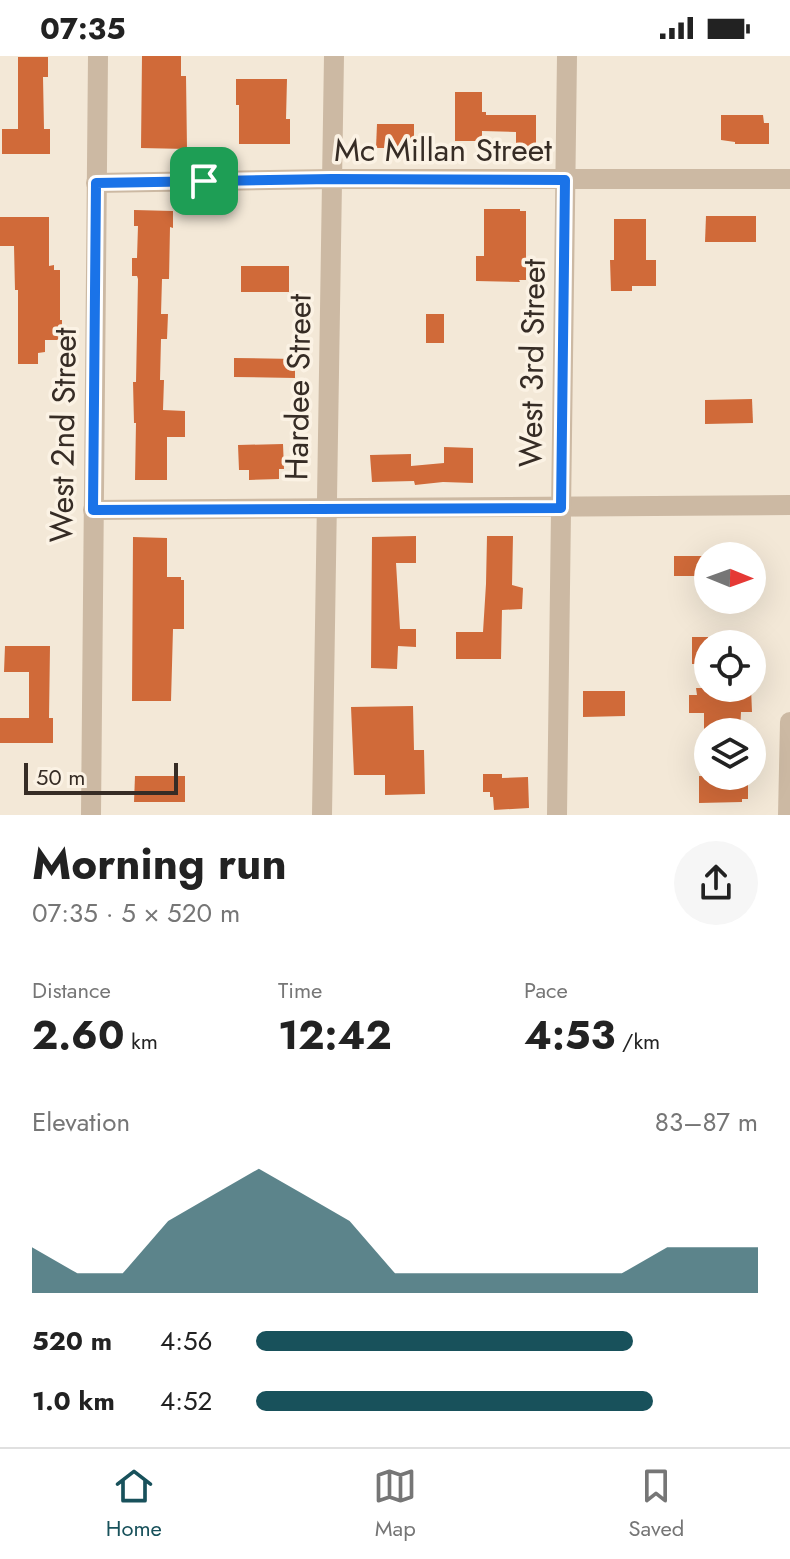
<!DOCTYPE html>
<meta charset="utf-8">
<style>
body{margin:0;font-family:Jost,sans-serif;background:#f6f6f6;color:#222;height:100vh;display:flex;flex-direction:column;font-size:30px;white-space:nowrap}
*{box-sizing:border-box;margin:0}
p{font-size:26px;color:#767676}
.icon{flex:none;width:44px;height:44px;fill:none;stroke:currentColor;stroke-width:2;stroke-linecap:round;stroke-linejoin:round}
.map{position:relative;height:759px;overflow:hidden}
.side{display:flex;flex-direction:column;background:#fff;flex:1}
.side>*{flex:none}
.needle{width:52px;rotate:91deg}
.fabs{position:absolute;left:694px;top:486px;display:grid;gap:16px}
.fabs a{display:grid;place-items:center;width:72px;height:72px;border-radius:50%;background:#fff;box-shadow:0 8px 32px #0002;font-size:40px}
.scale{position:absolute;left:24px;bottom:20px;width:154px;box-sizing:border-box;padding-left:8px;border:4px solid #362c25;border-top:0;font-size:22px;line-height:28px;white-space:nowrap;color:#362c25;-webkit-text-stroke:6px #fbf2e4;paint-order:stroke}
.pin{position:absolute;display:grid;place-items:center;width:68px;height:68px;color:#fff;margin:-34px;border-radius:16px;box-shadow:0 4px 12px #0006}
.round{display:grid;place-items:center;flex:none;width:84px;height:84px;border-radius:42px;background:#f6f6f6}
.summary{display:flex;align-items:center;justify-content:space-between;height:136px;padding:0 32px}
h1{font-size:44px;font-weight:700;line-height:60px}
.figures{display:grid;grid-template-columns:repeat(3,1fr);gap:12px;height:136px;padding:8px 32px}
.figures div{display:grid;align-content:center}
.figures b{font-size:40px;font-weight:700}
.figures small{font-size:22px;font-weight:400}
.figures p{font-size:22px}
.chart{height:224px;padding:16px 32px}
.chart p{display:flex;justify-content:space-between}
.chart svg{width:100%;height:144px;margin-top:8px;fill:#18515b;opacity:.7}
ul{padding:0 32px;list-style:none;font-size:26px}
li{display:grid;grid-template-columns:128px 96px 1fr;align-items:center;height:60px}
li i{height:20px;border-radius:10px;background:#18515b}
.status{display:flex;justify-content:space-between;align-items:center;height:56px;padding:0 40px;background:#fff;direction:ltr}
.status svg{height:22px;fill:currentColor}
.dock{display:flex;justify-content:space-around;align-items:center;height:112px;border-top:2px solid #e0e0e0;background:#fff;font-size:22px;color:#767676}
.dock a{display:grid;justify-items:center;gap:4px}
.dock .active{color:#18515b}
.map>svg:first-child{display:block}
.building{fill:#d06a39}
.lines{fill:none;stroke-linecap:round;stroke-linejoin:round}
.minor{stroke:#ccb9a3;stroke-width:20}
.route-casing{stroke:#fff;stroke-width:16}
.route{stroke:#1a73e8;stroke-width:10}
.labels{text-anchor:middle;stroke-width:7;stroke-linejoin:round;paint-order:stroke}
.street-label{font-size:32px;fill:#362c25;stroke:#fbf2e4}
</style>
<div class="status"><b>07:35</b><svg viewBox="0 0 49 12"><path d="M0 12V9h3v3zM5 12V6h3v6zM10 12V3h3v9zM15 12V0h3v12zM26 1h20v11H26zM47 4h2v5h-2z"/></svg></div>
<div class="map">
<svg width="790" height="759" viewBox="0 0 790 759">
<rect width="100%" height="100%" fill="#f3e8d7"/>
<g class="building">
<path d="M 142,0 L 181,0 L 181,20 L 186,20 L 187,93 L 141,92 Z"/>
<path d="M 18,1 L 48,1 L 48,21 L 43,21 L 44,73 L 50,73 L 50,98 L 2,98 L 2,73 L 18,73 Z"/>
<path d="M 236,23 L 287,23 L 286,63 L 290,63 L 290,88 L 239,88 L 239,49 L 236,49 Z"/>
<path d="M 455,36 L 482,36 L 482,56 L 486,56 L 486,59 L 536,59 L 536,98 L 516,98 L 516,76 L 482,75 L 482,85 L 455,85 Z"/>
<path d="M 721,59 L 763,59 L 764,67 L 769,67 L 769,88 L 735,88 L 735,86 L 721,84 Z"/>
<path d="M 377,68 L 414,68 L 414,92 L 376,92 Z"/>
<path d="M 484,153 L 520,153 L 520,155 L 526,155 L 526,224 L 519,224 L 520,226 L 476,225 L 476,200 L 484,200 Z"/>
<path d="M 134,154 L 173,155 L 173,172 L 170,171 L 169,223 L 162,223 L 161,258 L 168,258 L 167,283 L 161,283 L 160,324 L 164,324 L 163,354 L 185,355 L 185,381 L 167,381 L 167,424 L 135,424 L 136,367 L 134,367 L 133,326 L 136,326 L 138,223 L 137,220 L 132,220 L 132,202 L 137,202 L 138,170 L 134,170 Z"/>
<path d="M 706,160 L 756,160 L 756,186 L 705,186 Z"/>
<path d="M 0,161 L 49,161 L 49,210 L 54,209 L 54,214 L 60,214 L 60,264 L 62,264 L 62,284 L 45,284 L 45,296 L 38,297 L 38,308 L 18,308 L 18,234 L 15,234 L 14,190 L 0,190 Z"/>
<path d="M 614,163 L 646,163 L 646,204 L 656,204 L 656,230 L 632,230 L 632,235 L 611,235 L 610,204 L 614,204 Z"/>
<rect x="241" y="210" width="48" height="26"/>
<rect x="426" y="258" width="18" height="29"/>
<path d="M 234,302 L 295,303 L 295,322 L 234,321 Z"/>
<path d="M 752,343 L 753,367 L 705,368 L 705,344 Z"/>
<path d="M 283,388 L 284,413 L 279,413 L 279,423 L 249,424 L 249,414 L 239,414 L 238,389 Z"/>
<path d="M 444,391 L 473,392 L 473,427 L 443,426 L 415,429 L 414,425 L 372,426 L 370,399 L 411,398 L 411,410 L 444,407 Z"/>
<path d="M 416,480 L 416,507 L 396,507 L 400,573 L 416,573 L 416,591 L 398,590 L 397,613 L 371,612 L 372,481 Z"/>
<path d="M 487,480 L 513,480 L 512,529 L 523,532 L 522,553 L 502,554 L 501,603 L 456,603 L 456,576 L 483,576 L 486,528 Z"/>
<path d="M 133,481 L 167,482 L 167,521 L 181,521 L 181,524 L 184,524 L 184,573 L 173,573 L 171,645 L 132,645 Z"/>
<rect x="674" y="500" width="34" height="20"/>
<rect x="692" y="581" width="16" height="27"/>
<path d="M 5,590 L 50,590 L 49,662 L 53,662 L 53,687 L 0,687 L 0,662 L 29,662 L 29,616 L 4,616 Z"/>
<path d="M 696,632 L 751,632 L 752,656 L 741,656 L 740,676 L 704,676 L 704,657 L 689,657 L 689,639 L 697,639 Z"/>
<path d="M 583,635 L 625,635 L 625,660 L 583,661 Z"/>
<path d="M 413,650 L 414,694 L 424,694 L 425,738 L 385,739 L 385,719 L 354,719 L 351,651 Z"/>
<path d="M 483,718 L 502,718 L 502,722 L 528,721 L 529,752 L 494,754 L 493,741 L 490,741 L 490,736 L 483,736 Z"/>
<path d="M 135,720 L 185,720 L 185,746 L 134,746 Z"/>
<path d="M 699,720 L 748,721 L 748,743 L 742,743 L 742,746 L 699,747 Z"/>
</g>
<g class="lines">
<g class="minor">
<path d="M 96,127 L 332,123 L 790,123"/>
<path d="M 93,454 L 790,449"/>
<path d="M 91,759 L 98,0"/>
<path d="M 322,759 L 334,0"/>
<path d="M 557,759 L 567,0"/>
<path d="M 788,759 L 790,666"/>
</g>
</g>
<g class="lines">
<defs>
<path id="route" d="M 332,123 L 565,124 L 561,452 L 93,454 L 96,127 Z"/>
</defs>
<use href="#route" class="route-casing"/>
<use href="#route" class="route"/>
</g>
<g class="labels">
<g class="street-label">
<text x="443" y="105">Mc Millan Street</text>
<text transform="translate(532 307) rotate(-89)" y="11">West 3rd Street</text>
<text transform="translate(298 331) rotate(-89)" y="11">Hardee Street</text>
<text transform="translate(63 379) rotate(-89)" y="11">West 2nd Street</text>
</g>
</g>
</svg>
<div class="fabs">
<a><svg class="needle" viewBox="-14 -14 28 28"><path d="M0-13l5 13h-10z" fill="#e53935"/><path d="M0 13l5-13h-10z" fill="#767676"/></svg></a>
<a><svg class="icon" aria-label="locate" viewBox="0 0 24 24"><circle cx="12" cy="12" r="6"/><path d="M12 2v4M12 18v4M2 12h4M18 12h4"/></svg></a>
<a><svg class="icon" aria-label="layers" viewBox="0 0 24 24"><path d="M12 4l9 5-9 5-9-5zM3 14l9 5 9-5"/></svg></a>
</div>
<div class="scale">50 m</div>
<div class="pin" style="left:204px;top:125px;background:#1e9e55"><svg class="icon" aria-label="arrive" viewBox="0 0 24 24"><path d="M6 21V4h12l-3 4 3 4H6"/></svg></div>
</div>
<section class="side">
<div class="summary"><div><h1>Morning run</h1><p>07:35 · 5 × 520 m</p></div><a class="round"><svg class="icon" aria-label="share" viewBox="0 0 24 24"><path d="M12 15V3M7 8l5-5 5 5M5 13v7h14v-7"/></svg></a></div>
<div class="figures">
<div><p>Distance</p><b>2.60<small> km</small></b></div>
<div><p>Time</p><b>12:42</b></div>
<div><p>Pace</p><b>4:53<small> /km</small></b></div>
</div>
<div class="chart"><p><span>Elevation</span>83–87 m</p>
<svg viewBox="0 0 160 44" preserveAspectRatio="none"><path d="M0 44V30L10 38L20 38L30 22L40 14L50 6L60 14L70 22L80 38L90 38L100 38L110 38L120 38L130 38L140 30L150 30L160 30V44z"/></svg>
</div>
<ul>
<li><b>520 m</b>4:56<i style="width:75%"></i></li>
<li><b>1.0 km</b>4:52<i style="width:79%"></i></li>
</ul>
</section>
<nav class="dock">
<a class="active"><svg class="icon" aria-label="home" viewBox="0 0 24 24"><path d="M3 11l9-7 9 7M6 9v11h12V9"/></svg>Home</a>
<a><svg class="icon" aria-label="map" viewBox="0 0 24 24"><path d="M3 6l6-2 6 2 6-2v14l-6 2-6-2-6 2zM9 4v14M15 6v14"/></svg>Map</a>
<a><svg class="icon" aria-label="saved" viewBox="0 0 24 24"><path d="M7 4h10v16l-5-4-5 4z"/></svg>Saved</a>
</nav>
